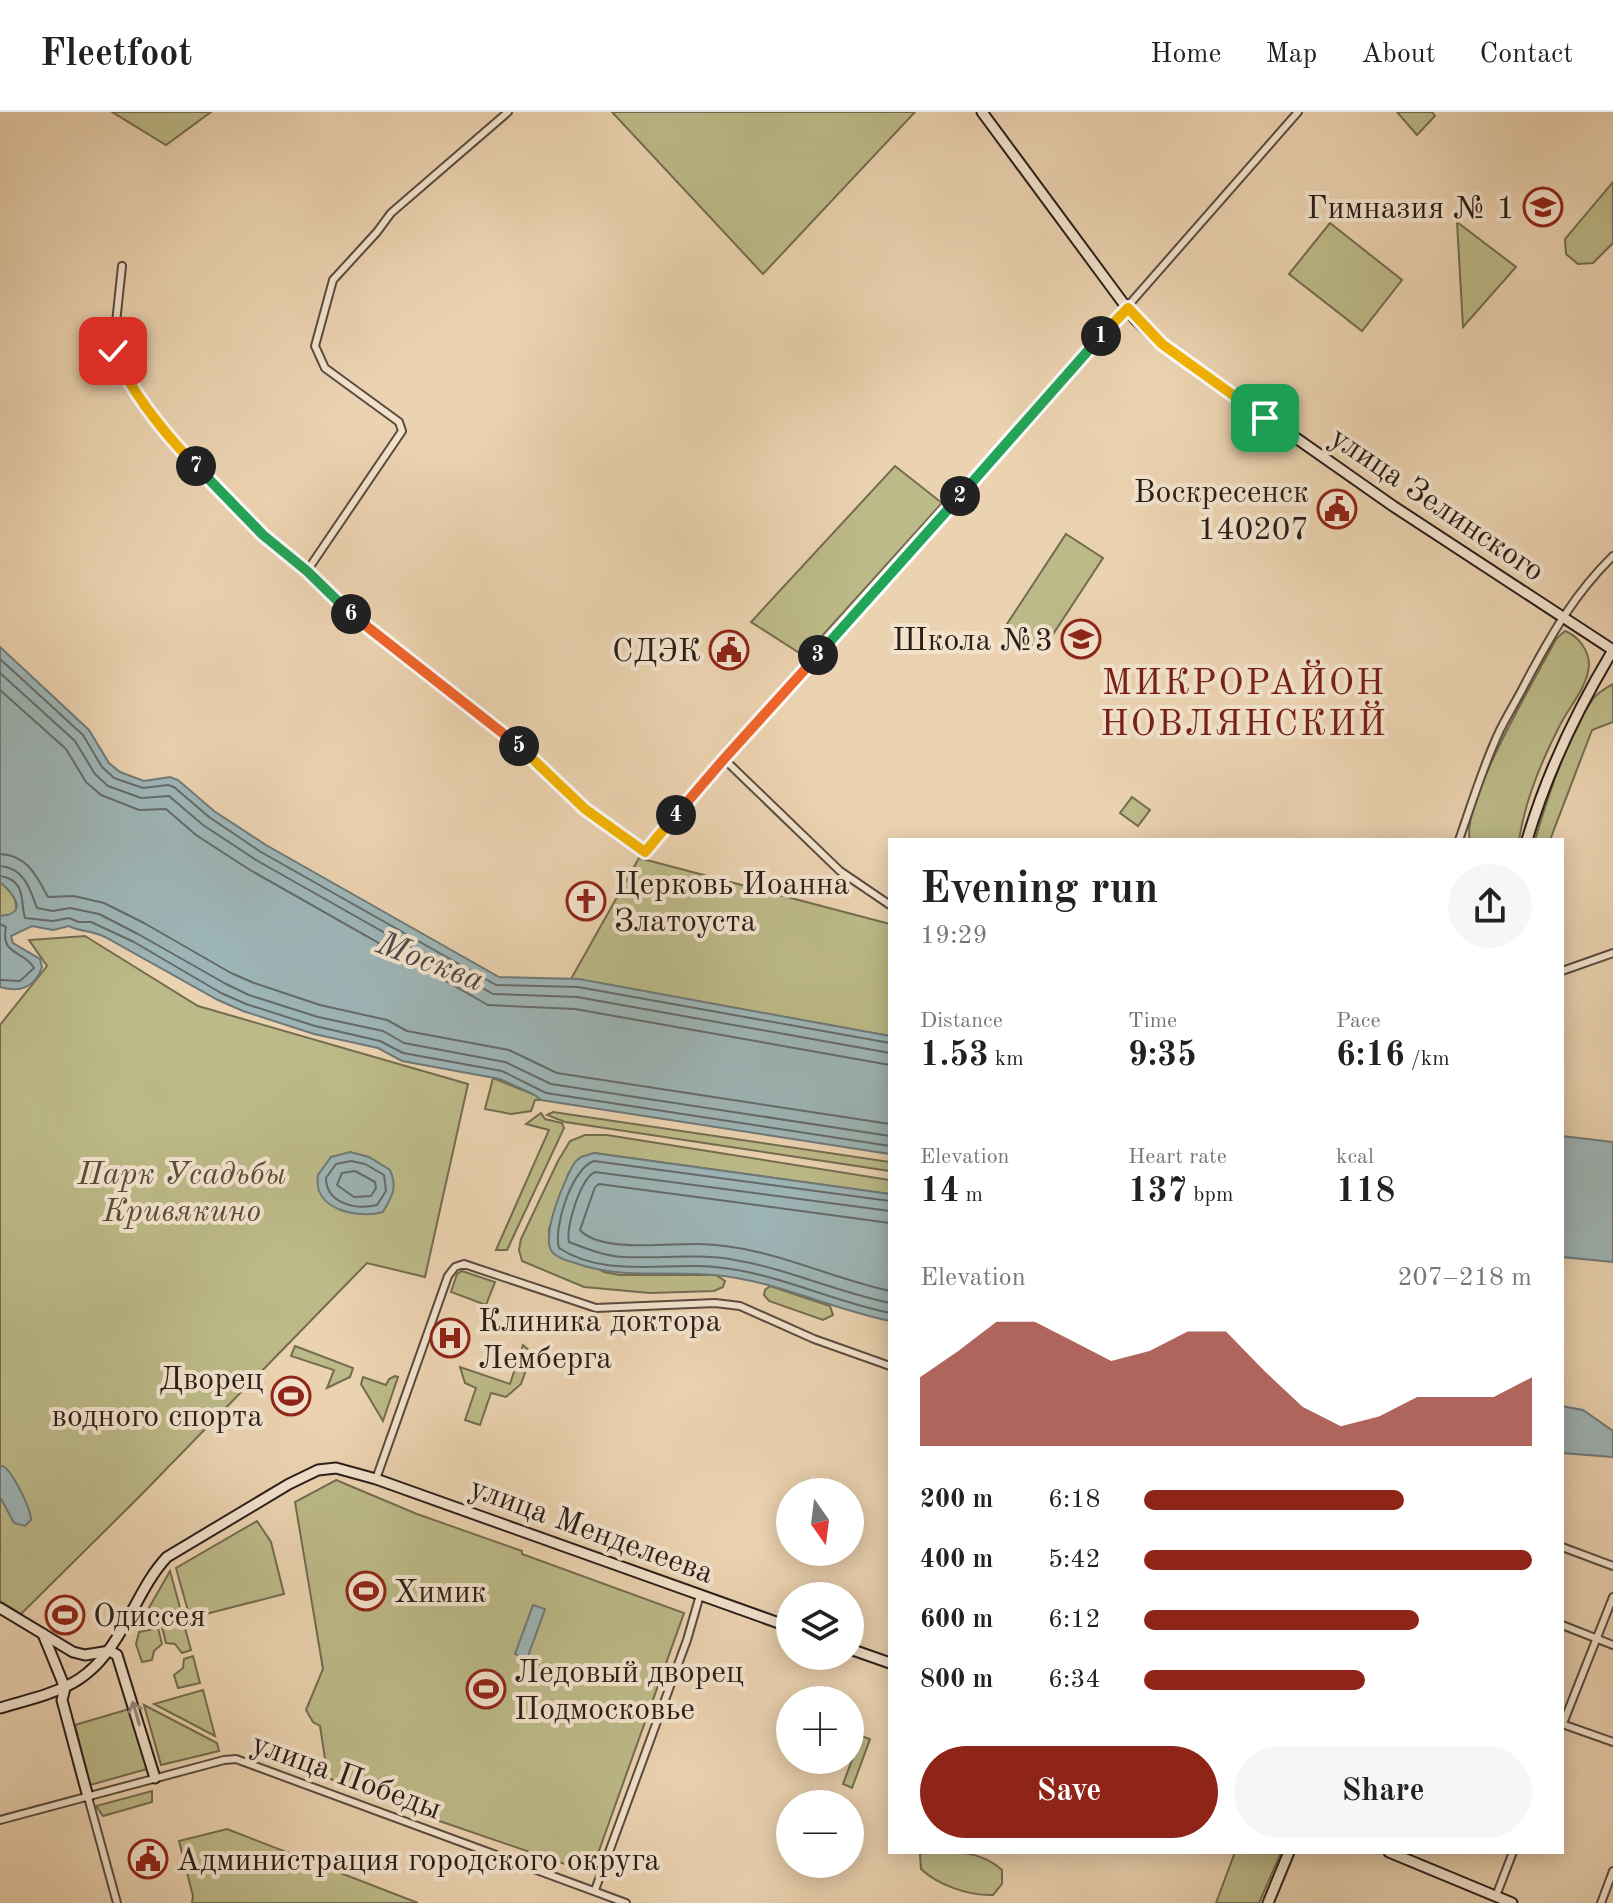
<!DOCTYPE html>
<meta charset="utf-8">
<style>
body{margin:0;font-family:"Old Standard TT",serif;background:#f6f6f6;color:#222;height:100vh;display:flex;flex-direction:column;font-size:30px;white-space:nowrap}
*{box-sizing:border-box;margin:0}
p{font-size:26px;color:#767676}
.icon{flex:none;width:44px;height:44px;fill:none;stroke:currentColor;stroke-width:2;stroke-linecap:round;stroke-linejoin:round}
.map{position:relative;flex:1;overflow:hidden}
.side{position:absolute;left:888px;top:726px;width:676px;height:1016px;display:flex;flex-direction:column;background:#fff;border-radius:0px;box-shadow:0 4px 20px #0003}
.side>*{flex:none}
.needle{width:52px;rotate:166deg}
.tools{position:absolute;left:776px;top:1366px;display:grid;gap:16px}
.tools a{display:grid;place-items:center;width:88px;height:88px;border-radius:50%;background:#fff;box-shadow:0 4px 20px #0003;font-size:40px}
.pin{position:absolute;display:grid;place-items:center;width:68px;height:68px;color:#fff;margin:-34px;border-radius:16px;box-shadow:0 4px 12px #0006}
.km{position:absolute;width:40px;height:40px;margin:-20px;border-radius:50%;background:#222;color:#fff;font-size:22px;line-height:40px;text-align:center}
.round{display:grid;place-items:center;flex:none;width:84px;height:84px;border-radius:42px;background:#f6f6f6}
.overview{display:flex;align-items:center;justify-content:space-between;height:136px;padding:0 32px}
h1{font-size:44px;font-weight:700;line-height:60px}
.figures{display:grid;grid-template-columns:repeat(3,1fr);gap:12px;height:136px;padding:8px 32px}
.figures div{display:grid;align-content:center}
.figures b{font-size:34px;font-weight:700}
.figures small{font-size:22px;font-weight:400}
.figures p{font-size:22px}
.chart{height:224px;padding:16px 32px}
.chart p{display:flex;justify-content:space-between}
.chart svg{width:100%;height:144px;margin-top:8px;fill:#8f2418;opacity:.7}
.cta{display:flex;gap:16px;margin-top:auto;padding:16px 32px}
.cta a{flex:1;height:92px;border-radius:48px;background:#8f2418;color:#fff;font-size:32px;font-weight:700;line-height:92px;text-align:center}
.cta a+a{background:#f6f6f6;color:#222}
ul{padding:0 32px;list-style:none;font-size:26px}
li{display:grid;grid-template-columns:128px 96px 1fr;align-items:center;height:60px}
li i{height:20px;border-radius:10px;background:#8f2418}
header{display:flex;align-items:center;gap:48px;box-sizing:border-box;height:112px;padding:0 40px;background:#fff;border-bottom:2px solid #e0e0e0}
header strong{font-size:38px}
nav{display:flex;gap:44px;margin-inline-start:auto;font-size:28px}
.map>svg:first-child{display:block}
.green{fill:#bcba88;stroke:#736c50;stroke-width:2}
.water{fill:#9db5b7;stroke:#6f7978;stroke-width:2}
.lines{fill:none;stroke-linecap:round;stroke-linejoin:round}
.shore{stroke:#646a68;stroke-width:2}
.street-casing{stroke:#5a4b3f;stroke-width:10}
.secondary-casing{stroke:#2a1e19;stroke-width:13}
.street{stroke:#f2e2cc;stroke-width:6}
.secondary{stroke:#f2e2cc;stroke-width:9}
.oneway{stroke:#988a7b}
.split-1-casing{stroke:#fff;stroke-width:16}
.split-2-casing{stroke:#fff;stroke-width:16}
.split-3-casing{stroke:#fff;stroke-width:16}
.split-4-casing{stroke:#fff;stroke-width:16}
.split-5-casing{stroke:#fff;stroke-width:16}
.split-6-casing{stroke:#fff;stroke-width:16}
.split-7-casing{stroke:#fff;stroke-width:16}
.split-8-casing{stroke:#fff;stroke-width:16}
.split-1{stroke:#f5b400;stroke-width:10}
.split-2{stroke:#22a559;stroke-width:10}
.split-3{stroke:#22a559;stroke-width:10}
.split-4{stroke:#f0652b;stroke-width:10}
.split-5{stroke:#f5b400;stroke-width:10}
.split-6{stroke:#f0652b;stroke-width:10}
.split-7{stroke:#22a559;stroke-width:10}
.split-8{stroke:#f5b400;stroke-width:10}
.labels{text-anchor:middle;stroke-width:8;stroke-linejoin:round;paint-order:stroke}
.poi-label{font-size:32px;fill:#2a1e19;stroke:#f2e2cc;text-anchor:start}
.street-label{font-size:32px;fill:#2a1e19;stroke:#f2e2cc}
.park-label{font-size:32px;font-style:italic;fill:#564d3a;stroke:#f2e2cc}
.water-label{font-size:34px;font-style:italic;fill:#4c4b48;stroke:#f2e2cc}
.quarter-label{font-size:36px;letter-spacing:2px;fill:#7a1f14;stroke:#f2e2cc}
</style>
<header>
<strong>Fleetfoot</strong>
<nav><a>Home</a><a>Map</a><a>About</a><a>Contact</a></nav>
</header>
<div class="map">
<svg width="1613" height="1791" viewBox="0 0 1613 1791">
<rect width="100%" height="100%" fill="#ebd2b0"/>
<filter id="stains"><feTurbulence type="fractalNoise" baseFrequency=".0025" numOctaves="4"/><feColorMatrix values="0 0 0 0 .2 0 0 0 0 .09 0 0 0 0 .02 0 0 0 .5 -.17"/></filter>
<radialGradient id="worn" r=".72"><stop offset=".6" stop-color="#630" stop-opacity="0"/><stop offset="1" stop-color="#630" stop-opacity=".3"/></radialGradient>
<g class="green">
<path d="M 112,0 L 211,0 L 166,33 Z"/>
<path d="M 612,0 L 915,0 L 763,162 Z"/>
<path d="M 1397,0 L 1432,0 L 1435,4 L 1417,23 Z"/>
<path d="M 1613,70 L 1613,131 L 1593,151 L 1578,152 L 1566,142 L 1565,127 Z"/>
<path d="M 1457,110 L 1516,155 L 1463,215 Z"/>
<path d="M 1330,111 L 1402,168 L 1362,219 L 1289,162 Z"/>
<path d="M 895,354 L 942,391 L 804,544 L 751,510 Z"/>
<path d="M 1066,422 L 1103,446 L 1042,539 L 1005,515 Z"/>
<path d="M 1565,519 C 1578,524 1589,538 1589,553 C 1588,575 1568,596 1559,615 C 1541,650 1525,689 1519,728 L 1470,728 C 1460,692 1537,564 1556,527 Z"/>
<path d="M 1613,572 L 1613,610 L 1592,618 L 1550,728 L 1535,728 C 1547,687 1568,622 1593,587 C 1597,581 1606,576 1613,572 Z"/>
<path d="M 1132,685 L 1150,698 L 1138,714 L 1120,701 Z"/>
<path d="M 639,746 L 890,812 L 890,924 L 571,867 Z"/>
<path d="M 0,770 C 10,778 17,784 16,798 L 11,803 L 0,804 Z"/>
<path d="M 85,824 L 198,894 L 468,972 L 425,1165 L 367,1151 L 140,1384 L 21,1502 L 0,1489 L 0,913 L 47,854 L 29,828 Z"/>
<path d="M 493,966 L 535,983 L 541,988 L 535,988 L 531,999 L 511,1002 L 485,997 Z"/>
<path d="M 553,1000 L 890,1050 L 890,1059 L 565,1010 L 547,1003 Z"/>
<path d="M 541,1001 L 545,1007 L 562,1011 L 564,1016 L 507,1138 L 496,1138 L 549,1018 L 526,1012 Z"/>
<path d="M 585,1023 L 607,1023 L 890,1068 L 890,1082 L 594,1041 L 569,1060 L 549,1117 L 549,1131 L 604,1160 L 620,1163 L 716,1163 L 725,1169 L 723,1175 L 714,1179 L 650,1181 L 584,1175 L 522,1149 L 519,1138 L 521,1127 L 558,1049 L 570,1029 Z"/>
<path d="M 462,1159 L 495,1170 L 486,1193 L 451,1180 L 457,1162 Z"/>
<path d="M 770,1174 L 830,1194 L 833,1203 L 823,1208 L 769,1189 L 764,1183 L 765,1178 Z"/>
<path d="M 523,1233 L 532,1241 L 521,1272 L 506,1285 L 491,1281 L 480,1313 L 465,1308 L 476,1276 L 465,1271 L 460,1255 L 510,1272 Z"/>
<path d="M 295,1234 L 353,1256 L 350,1265 L 327,1276 L 334,1258 L 291,1244 Z"/>
<path d="M 395,1264 L 398,1265 L 383,1309 L 361,1272 L 363,1265 L 386,1273 L 389,1267 Z"/>
<path d="M 336,1368 L 417,1402 L 522,1439 L 522,1442 L 684,1501 L 591,1761 L 419,1702 L 419,1699 L 328,1666 L 320,1614 L 313,1610 L 306,1598 L 323,1557 L 295,1390 Z"/>
<path d="M 257,1409 L 271,1430 L 284,1482 L 190,1506 L 176,1456 Z"/>
<path d="M 170,1459 L 182,1503 L 138,1515 Z"/>
<path d="M 183,1509 L 191,1538 L 182,1541 L 175,1532 L 166,1531 L 162,1515 Z"/>
<path d="M 158,1516 L 162,1532 L 154,1539 L 152,1548 L 142,1550 L 136,1532 L 139,1520 Z"/>
<path d="M 193,1544 L 200,1571 L 178,1576 L 174,1563 L 183,1556 L 184,1547 Z"/>
<path d="M 203,1578 L 215,1624 L 154,1592 Z"/>
<path d="M 144,1593 L 217,1631 L 219,1639 L 161,1653 Z"/>
<path d="M 129,1597 L 147,1657 L 90,1673 L 75,1613 Z"/>
<path d="M 861,1624 L 870,1627 L 852,1676 L 843,1672 Z"/>
<path d="M 152,1679 L 152,1690 L 103,1704 L 96,1694 Z"/>
<path d="M 227,1717 L 418,1791 L 192,1791 L 193,1784 L 179,1729 Z"/>
<path d="M 923,1740 C 952,1740 979,1737 1002,1758 L 1002,1772 L 993,1783 C 969,1784 938,1773 921,1757 L 920,1743 Z"/>
<path d="M 1235,1740 L 1279,1740 L 1280,1743 L 1259,1791 L 1216,1791 Z"/>
</g>
<g class="water">
<path d="M 0,535 L 89,618 L 109,651 L 120,660 L 144,669 L 170,665 L 178,668 L 214,699 L 266,733 L 499,865 L 579,867 L 890,924 L 890,1042 L 541,988 L 535,983 L 500,967 L 402,949 L 378,936 L 314,922 L 243,899 L 218,888 L 105,825 C 91,818 80,820 69,814 L 53,818 L 32,814 L 11,824 L 13,831 L 40,847 L 42,855 C 35,875 20,881 0,875 L 0,804 C 30,802 13,781 0,770 Z"/>
<path d="M 1562,1024 L 1613,1030 L 1613,1150 L 1562,1145 Z"/>
<path d="M 350,1040 L 369,1045 L 390,1058 C 398,1076 392,1084 383,1100 C 358,1107 312,1098 318,1063 L 331,1045 Z"/>
<path d="M 594,1041 L 890,1082 L 890,1209 C 831,1197 774,1168 714,1163 C 665,1158 623,1168 575,1151 C 568,1149 559,1147 553,1141 C 539,1126 565,1066 575,1050 L 581,1045 Z"/>
<path d="M 1562,1294 L 1583,1298 L 1613,1319 L 1613,1345 L 1562,1341 Z"/>
<path d="M 3,1354 C 13,1360 31,1397 31,1408 L 25,1414 L 14,1411 L 0,1385 L 0,1355 Z"/>
<path d="M 533,1493 L 545,1497 L 527,1547 L 515,1542 Z"/>
</g>
<g class="lines">
<g class="shore">
<path d="M 0,547 L 83,623 L 102,655 L 114,666 L 143,676 L 168,673 L 174,675 L 209,705 L 261,740 L 496,873 L 578,875 L 890,931"/>
<path d="M 0,561 L 75,629 L 95,662 L 108,674 L 141,686 L 169,684 L 203,713 L 256,748 L 493,882 L 577,885 L 890,941"/>
<path d="M 0,578 L 66,637 L 86,670 L 101,683 L 139,698 L 166,697 L 196,723 L 250,758 L 488,893 L 575,897 L 890,953"/>
<path d="M 0,742 C 28,743 37,765 48,785 L 74,784 L 104,791 L 144,811 L 231,861 L 254,871 L 320,893 L 387,908 L 407,919 L 509,938 L 557,961 L 890,1012"/>
<path d="M 0,754 C 25,756 30,778 37,796 L 53,799 L 70,796 L 99,802 L 138,822 L 226,872 L 249,883 L 318,905 L 383,919 L 404,931 L 505,950 L 551,972 L 890,1024"/>
<path d="M 0,764 C 27,768 20,790 25,806 L 53,809 L 69,806 L 79,810 L 91,810 L 134,830 L 221,881 L 246,892 L 315,914 L 380,929 L 403,941 L 502,959 L 546,981 L 890,1034"/>
<path d="M 0,812 L 6,815 C 0,844 24,838 34,856 L 20,869 L 0,868"/>
<path d="M 351,1049 L 365,1052 L 384,1063 L 386,1079 L 377,1093 C 357,1098 326,1092 326,1066 L 336,1052 Z"/>
<path d="M 355,1059 L 375,1070 L 376,1076 L 371,1084 L 354,1085 L 337,1073 L 342,1061 Z"/>
<path d="M 890,1089 L 594,1049 C 572,1056 553,1115 559,1136 C 599,1163 653,1153 698,1154 C 765,1155 826,1188 890,1201"/>
<path d="M 890,1099 L 595,1060 C 581,1066 565,1116 569,1130 C 587,1137 605,1144 623,1145 C 660,1147 697,1141 735,1148 C 788,1157 837,1180 890,1191"/>
<path d="M 890,1111 L 599,1072 L 595,1075 L 580,1118 C 600,1141 670,1131 699,1132 C 766,1133 826,1165 890,1179"/>
</g>
<defs>
<g id="street">
<path d="M 122,154 L 113,239 L 123,262 L 163,320 L 263,423 L 307,459 L 345,497 L 526,639 L 585,697 L 645,740 L 724,647 L 855,505 L 1298,0"/>
<path d="M 307,459 L 402,319 L 399,310 L 325,256 L 315,234 L 333,168 L 377,120 L 391,101 L 508,0"/>
<path d="M 724,647 L 840,759 L 890,793"/>
<path d="M 1459,728 C 1472,691 1483,654 1500,618 C 1508,602 1518,586 1526,570 C 1551,523 1575,481 1613,444"/>
<path d="M 1562,859 L 1613,841"/>
<path d="M 376,1367 L 448,1164 L 455,1155 L 464,1152 L 596,1196 L 715,1191 L 740,1194 L 814,1227 L 890,1254"/>
<path d="M 1562,1435 L 1613,1454"/>
<path d="M 1562,1513 L 1613,1533"/>
<path d="M 1562,1612 L 1613,1630"/>
<path d="M 1562,1614 L 1613,1485"/>
<path d="M 88,1685 L 117,1791"/>
<path d="M 0,1708 L 224,1648 L 236,1647 L 626,1791"/>
<path d="M 595,1778 L 687,1528 L 700,1483"/>
<path d="M 1496,1784 L 1513,1740"/>
<path d="M 1601,1791 L 1613,1759"/>
</g>
<g id="secondary">
<path d="M 982,0 L 1135,207 L 1162,232 L 1393,394 L 1613,538"/>
<path d="M 1527,728 C 1547,660 1577,598 1613,538"/>
<path d="M 0,1496 L 73,1540 L 85,1543 L 110,1539"/>
<path d="M 43,1522 L 65,1576"/>
<path d="M 850,1537 L 890,1551"/>
<path d="M 110,1539 L 117,1543 L 155,1666"/>
<path d="M 65,1576 L 62,1588 L 88,1685"/>
<path d="M 0,1596 C 72,1576 94,1571 130,1503 C 141,1483 151,1462 167,1445 L 289,1372 L 318,1358 L 336,1356 L 376,1367 L 790,1515"/>
<path d="M 1389,1740 L 1512,1791"/>
<path d="M 1268,1791 L 1289,1740"/>
</g>
</defs>
<use href="#street" class="street-casing"/>
<use href="#secondary" class="secondary-casing"/>
<use href="#street" class="street"/>
<use href="#secondary" class="secondary"/>
</g>
<defs><path id="oneway-shaft" d="M-6 0H5M1.5-3L5.5 0L1.5 3" fill="none" stroke-width="1.6" stroke-linecap="round" stroke-linejoin="round" transform="scale(2)"/></defs>
<use class="oneway" href="#oneway-shaft" transform="translate(136 1601) rotate(-106)"/>
<g class="lines">
<defs>
<path id="split-1" d="M 1101,224 L 1128,196 L 1162,232 L 1265,306"/>
<path id="split-2" d="M 960,384 L 1101,224"/>
<path id="split-3" d="M 818,543 L 960,384"/>
<path id="split-4" d="M 676,703 L 724,647 L 818,543"/>
<path id="split-5" d="M 519,634 L 585,697 L 645,740 L 676,703"/>
<path id="split-6" d="M 351,502 L 519,634"/>
<path id="split-7" d="M 196,354 L 263,423 L 307,459 L 351,502"/>
<path id="split-8" d="M 113,239 C 133,283 163,320 196,354"/>
</defs>
<use href="#split-1" class="split-1-casing"/>
<use href="#split-2" class="split-2-casing"/>
<use href="#split-3" class="split-3-casing"/>
<use href="#split-4" class="split-4-casing"/>
<use href="#split-5" class="split-5-casing"/>
<use href="#split-6" class="split-6-casing"/>
<use href="#split-7" class="split-7-casing"/>
<use href="#split-8" class="split-8-casing"/>
<use href="#split-1" class="split-1"/>
<use href="#split-2" class="split-2"/>
<use href="#split-3" class="split-3"/>
<use href="#split-4" class="split-4"/>
<use href="#split-5" class="split-5"/>
<use href="#split-6" class="split-6"/>
<use href="#split-7" class="split-7"/>
<use href="#split-8" class="split-8"/>
</g>
<defs>
<symbol id="school-ring" viewBox="-11 -11 22 22"><circle r="9.5" fill="#f2e2cc" stroke="#8f2418" stroke-width="1.5"/><path d="M0-5L7-2L0 1L-7-2ZM-4 1L0 2.5L4 1V4Q0 6-4 4Z" fill="#8f2418"/></symbol>
<symbol id="civic-ring" viewBox="-11 -11 22 22"><circle r="9.5" fill="#f2e2cc" stroke="#8f2418" stroke-width="1.5"/><path d="M-.6-6.5H3V-4.5H.6V-3L4-1V1h2V6H-6V1h2V-1L-.6-3ZM-1.2 2.5V6h2.4V2.5Z" fill="#8f2418"/></symbol>
<symbol id="church-ring" viewBox="-11 -11 22 22"><circle r="9.5" fill="#f2e2cc" stroke="#8f2418" stroke-width="1.5"/><path d="M-1.2-6h2.4v3.5h3.3v2.4h-3.3V6h-2.4V-.1h-3.3v-2.4h3.3Z" fill="#8f2418"/></symbol>
<symbol id="hospital-ring" viewBox="-11 -11 22 22"><circle r="9.5" fill="#f2e2cc" stroke="#8f2418" stroke-width="1.5"/><path d="M-5-5h3v3.5h4V-5h3V5h-3V1.5h-4V5h-3Z" fill="#8f2418"/></symbol>
<symbol id="stadium-ring" viewBox="-11 -11 22 22"><circle r="9.5" fill="#f2e2cc" stroke="#8f2418" stroke-width="1.5"/><path d="M0-5a6.5 5 0 1 0 0 10a6.5 5 0 1 0 0-10ZM-3.5-1.8h7v3.6h-7Z" fill="#8f2418"/></symbol>
</defs>
<g fill-rule="evenodd">
<use href="#school-ring" x="1521" y="73" width="44" height="44"/>
<use href="#civic-ring" x="1315" y="375" width="44" height="44"/>
<use href="#school-ring" x="1059" y="505" width="44" height="44"/>
<use href="#civic-ring" x="707" y="516" width="44" height="44"/>
<use href="#church-ring" x="564" y="767" width="44" height="44"/>
<use href="#hospital-ring" x="428" y="1204" width="44" height="44"/>
<use href="#stadium-ring" x="269" y="1262" width="44" height="44"/>
<use href="#stadium-ring" x="344" y="1457" width="44" height="44"/>
<use href="#stadium-ring" x="43" y="1481" width="44" height="44"/>
<use href="#stadium-ring" x="464" y="1555" width="44" height="44"/>
<use href="#civic-ring" x="126" y="1725" width="44" height="44"/>
</g>
<g class="labels">
<g class="poi-label">
<text x="1515" y="106" text-anchor="end">Гимназия № 1</text>
<text x="1309" y="390" text-anchor="end">Воскресенск<tspan x="1309" dy="37">140207</tspan></text>
<text x="1053" y="538" text-anchor="end">Школа №3</text>
<text x="701" y="549" text-anchor="end">СДЭК</text>
<text x="614" y="782">Церковь Иоанна<tspan x="614" dy="37">Златоуста</tspan></text>
<text x="478" y="1219">Клиника доктора<tspan x="478" dy="37">Лемберга</tspan></text>
<text x="263" y="1277" text-anchor="end">Дворец<tspan x="263" dy="37">водного спорта</tspan></text>
<text x="394" y="1490">Химик</text>
<text x="93" y="1514">Одиссея</text>
<text x="514" y="1570">Ледовый дворец<tspan x="514" dy="37">Подмосковье</tspan></text>
<text x="176" y="1758">Администрация городского округа</text>
</g>
<g class="street-label">
<text transform="translate(1438 391) rotate(34)" y="11">улица Зелинского</text>
<text transform="translate(592 1417) rotate(20)" y="11">улица Менделеева</text>
<text transform="translate(347 1663) rotate(20)" y="11">улица Победы</text>
</g>
<g class="park-label">
<text x="182" y="1072">Парк Усадьбы<tspan x="182" dy="37">Кривякино</tspan></text>
</g>
<g class="water-label">
<text transform="translate(431 848) rotate(21)" y="12">Москва</text>
</g>
<g class="quarter-label">
<text x="1244" y="582">МИКРОРАЙОН<tspan x="1244" dy="41">НОВЛЯНСКИЙ</tspan></text>
</g>
</g>
<rect width="100%" height="100%" filter="url(#stains)"/>
<rect width="100%" height="100%" fill="url(#worn)"/>
</svg>
<div class="tools">
<a><svg class="needle" viewBox="-14 -14 28 28"><path d="M0-13l5 13h-10z" fill="#e53935"/><path d="M0 13l5-13h-10z" fill="#767676"/></svg></a>
<a><svg class="icon" aria-label="layers" viewBox="0 0 24 24"><path d="M12 4l9 5-9 5-9-5zM3 14l9 5 9-5"/></svg></a>
<a>+</a>
<a>−</a>
</div>
<div class="pin" style="left:1265px;top:306px;background:#1e9e55"><svg class="icon" aria-label="arrive" viewBox="0 0 24 24"><path d="M6 21V4h12l-3 4 3 4H6"/></svg></div>
<div class="pin" style="left:113px;top:239px;background:#d93025"><svg class="icon" aria-label="check" viewBox="0 0 24 24"><path d="M5 12l5 5 9-10"/></svg></div>
<b class="km" style="left:1101px;top:224px">1</b>
<b class="km" style="left:960px;top:384px">2</b>
<b class="km" style="left:818px;top:543px">3</b>
<b class="km" style="left:676px;top:703px">4</b>
<b class="km" style="left:519px;top:634px">5</b>
<b class="km" style="left:351px;top:502px">6</b>
<b class="km" style="left:196px;top:354px">7</b>
<section class="side">
<div class="overview"><div><h1>Evening run</h1><p>19:29</p></div><a class="round"><svg class="icon" aria-label="share" viewBox="0 0 24 24"><path d="M12 15V3M7 8l5-5 5 5M5 13v7h14v-7"/></svg></a></div>
<div class="figures">
<div><p>Distance</p><b>1.53<small> km</small></b></div>
<div><p>Time</p><b>9:35</b></div>
<div><p>Pace</p><b>6:16<small> /km</small></b></div>
</div>
<div class="figures">
<div><p>Elevation</p><b>14<small> m</small></b></div>
<div><p>Heart rate</p><b>137<small> bpm</small></b></div>
<div><p>kcal</p><b>118</b></div>
</div>
<div class="chart"><p><span>Elevation</span>207–218 m</p>
<svg viewBox="0 0 160 44" preserveAspectRatio="none"><path d="M0 44V23L10 15L20 6L30 6L40 12L50 18L60 15L70 9L80 9L90 21L100 32L110 38L120 35L130 29L140 29L150 29L160 23V44z"/></svg>
</div>
<ul>
<li><b>200 m</b>6:18<i style="width:67%"></i></li>
<li><b>400 m</b>5:42<i style="width:100%"></i></li>
<li><b>600 m</b>6:12<i style="width:71%"></i></li>
<li><b>800 m</b>6:34<i style="width:57%"></i></li>
</ul>
<div class="cta"><a>Save</a><a>Share</a></div>
</section>
</div>
